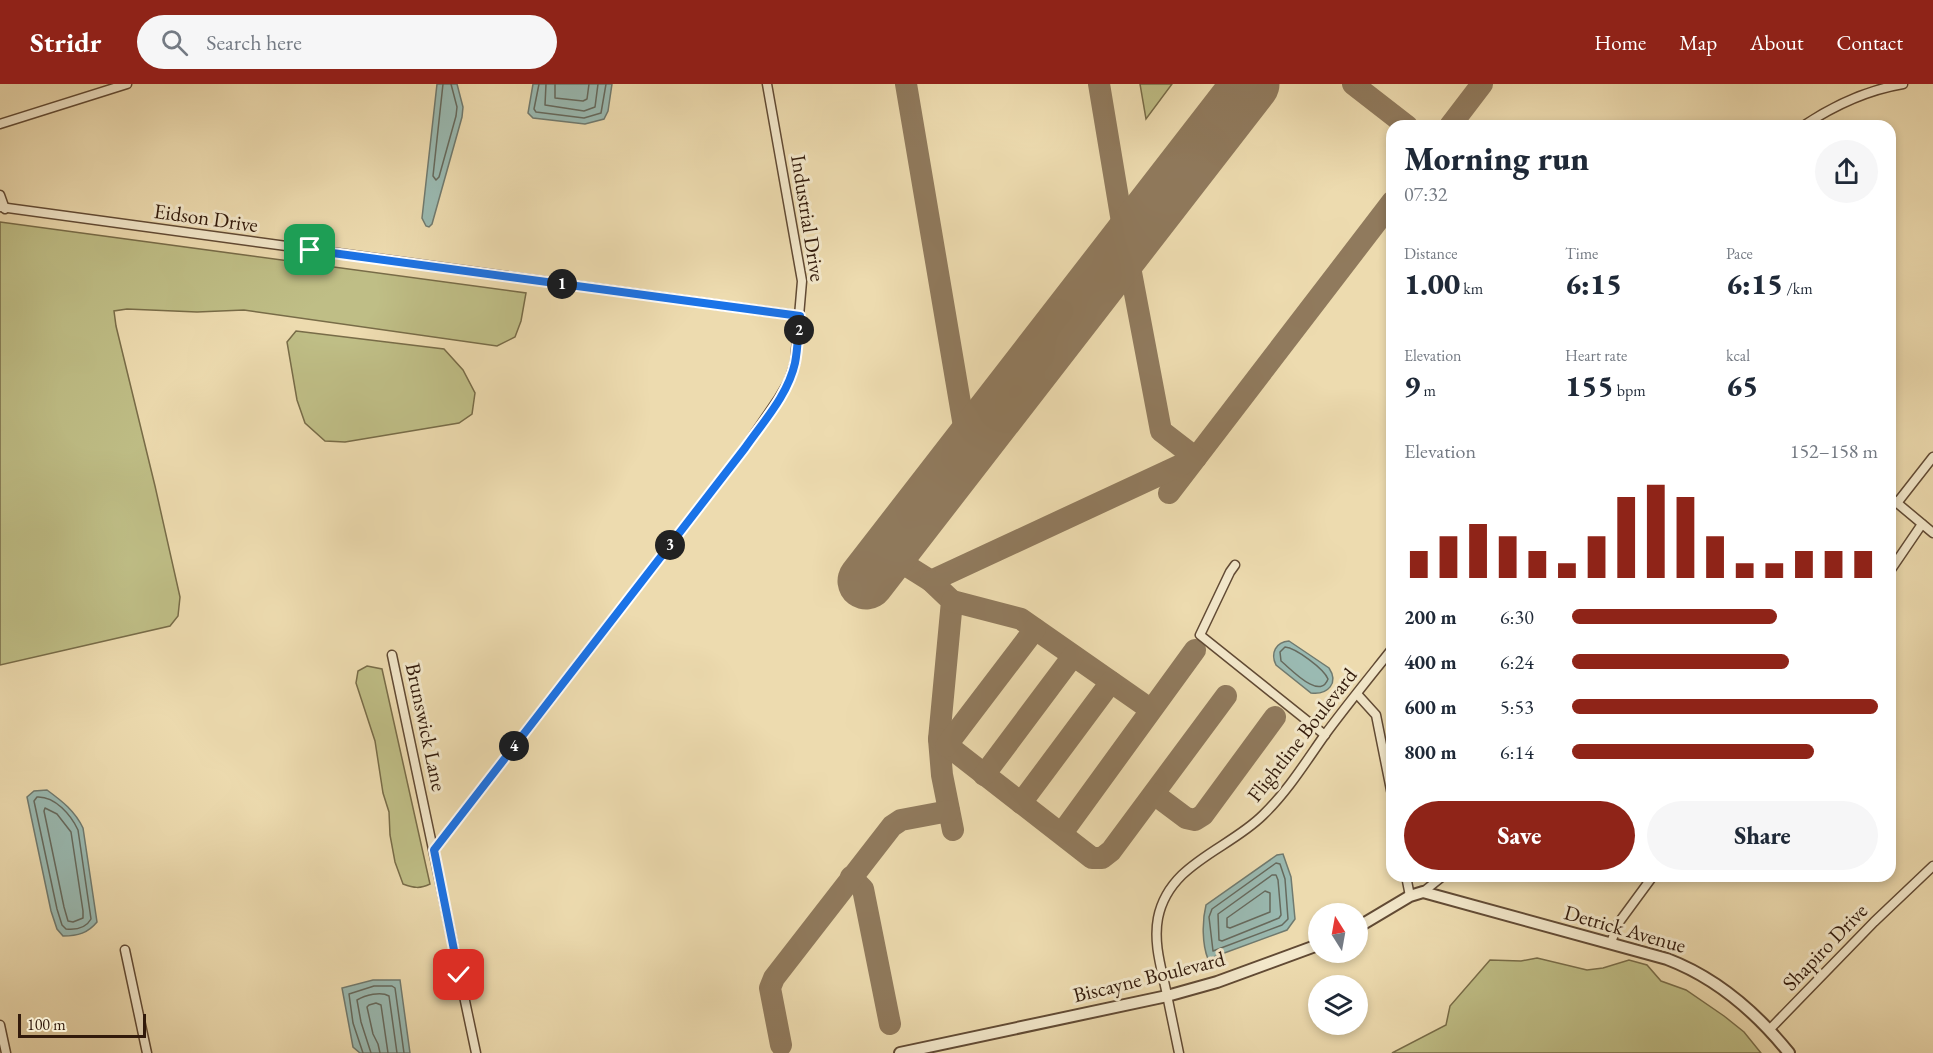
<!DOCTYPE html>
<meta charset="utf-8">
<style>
body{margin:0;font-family:"EB Garamond",serif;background:#f6f6f7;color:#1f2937;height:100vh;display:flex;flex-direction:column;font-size:22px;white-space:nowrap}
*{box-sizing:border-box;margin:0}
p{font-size:20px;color:#747a83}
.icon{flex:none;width:33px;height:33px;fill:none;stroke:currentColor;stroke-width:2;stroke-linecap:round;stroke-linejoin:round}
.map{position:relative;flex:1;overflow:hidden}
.panel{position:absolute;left:1386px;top:36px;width:510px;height:762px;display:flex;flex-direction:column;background:#fff;border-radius:18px;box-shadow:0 3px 9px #0003}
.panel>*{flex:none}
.needle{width:39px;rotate:349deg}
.tools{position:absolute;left:1308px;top:819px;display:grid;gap:12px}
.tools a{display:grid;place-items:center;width:60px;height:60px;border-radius:50%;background:#fff;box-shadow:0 3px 9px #0003;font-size:30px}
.scale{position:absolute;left:18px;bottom:15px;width:128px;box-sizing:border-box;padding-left:6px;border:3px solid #321a0b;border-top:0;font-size:16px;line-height:21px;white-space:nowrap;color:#321a0b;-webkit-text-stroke:4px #f3e8cb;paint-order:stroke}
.pin{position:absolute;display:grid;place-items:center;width:51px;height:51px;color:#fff;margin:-26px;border-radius:12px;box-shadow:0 3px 9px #0006}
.km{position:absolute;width:30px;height:30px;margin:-15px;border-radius:50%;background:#222;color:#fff;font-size:16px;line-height:30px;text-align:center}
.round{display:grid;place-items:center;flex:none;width:63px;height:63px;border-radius:32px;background:#f6f6f7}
.summary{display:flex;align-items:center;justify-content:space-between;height:102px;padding:0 18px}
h1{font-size:33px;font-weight:800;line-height:45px}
.stats{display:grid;grid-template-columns:repeat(3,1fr);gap:9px;height:102px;padding:6px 18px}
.stats div{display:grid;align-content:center}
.stats b{font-size:30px;font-weight:800}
.stats small{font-size:16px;font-weight:400}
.stats p{font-size:16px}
.chart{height:168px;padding:12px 18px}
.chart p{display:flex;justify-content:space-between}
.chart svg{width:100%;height:108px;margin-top:6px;stroke:#8f2418;stroke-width:6}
.primary-button{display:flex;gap:12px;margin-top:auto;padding:12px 18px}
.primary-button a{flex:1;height:69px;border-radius:36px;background:#8f2418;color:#fff;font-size:24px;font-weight:800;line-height:69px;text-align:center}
.primary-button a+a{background:#f6f6f7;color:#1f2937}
ul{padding:0 18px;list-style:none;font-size:20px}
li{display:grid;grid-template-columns:96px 72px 1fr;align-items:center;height:45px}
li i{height:15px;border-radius:8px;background:#8f2418}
header{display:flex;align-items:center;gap:36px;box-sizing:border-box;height:84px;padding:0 30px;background:#8f2418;color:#fff}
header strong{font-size:28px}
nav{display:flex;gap:33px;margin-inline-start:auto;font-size:21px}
.search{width:420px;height:54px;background:#f6f6f7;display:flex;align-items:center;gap:15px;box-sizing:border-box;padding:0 21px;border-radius:33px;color:#747a83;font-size:22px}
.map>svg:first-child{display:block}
.green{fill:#bfbe86;stroke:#786c48;stroke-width:1.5}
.water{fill:#9abab2;stroke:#707a6f;stroke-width:1.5}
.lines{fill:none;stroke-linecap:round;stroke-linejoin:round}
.shore{stroke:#666a5e;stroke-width:1.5}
.taxiway{stroke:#907a5d;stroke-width:22}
.runway{stroke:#907a5d;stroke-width:57}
.minor-casing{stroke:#614a34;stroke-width:11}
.tertiary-casing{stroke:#614a34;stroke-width:14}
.minor{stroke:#f3e8cb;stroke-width:8}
.tertiary{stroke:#f3e8cb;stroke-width:10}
.route-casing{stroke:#fff;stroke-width:12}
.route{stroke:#1a73e8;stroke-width:8}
.labels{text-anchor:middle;stroke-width:6;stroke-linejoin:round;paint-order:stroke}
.street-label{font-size:21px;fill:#321a0b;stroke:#f3e8cb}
</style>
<header>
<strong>Stridr</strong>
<div class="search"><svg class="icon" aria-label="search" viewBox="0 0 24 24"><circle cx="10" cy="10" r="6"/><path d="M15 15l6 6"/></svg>Search here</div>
<nav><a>Home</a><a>Map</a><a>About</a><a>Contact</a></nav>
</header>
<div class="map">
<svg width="1933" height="969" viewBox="0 0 1933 969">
<rect width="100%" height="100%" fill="#eddbaf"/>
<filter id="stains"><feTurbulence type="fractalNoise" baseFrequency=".00333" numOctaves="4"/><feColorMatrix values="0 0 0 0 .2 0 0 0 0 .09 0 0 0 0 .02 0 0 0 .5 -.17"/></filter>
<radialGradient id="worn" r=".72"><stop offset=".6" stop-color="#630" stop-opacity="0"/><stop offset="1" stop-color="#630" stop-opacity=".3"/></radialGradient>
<g class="green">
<path d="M 1140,0 L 1172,0 L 1146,35 Z"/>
<path d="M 0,138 L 526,209 L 521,237 L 515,253 L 497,262 L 244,226 L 197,228 L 127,225 L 114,227 L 116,242 L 155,402 L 180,513 L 178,532 L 170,542 L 0,581 Z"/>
<path d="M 296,247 L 444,265 L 463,286 L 475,309 L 472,330 L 459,339 L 345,358 L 325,357 L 305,339 L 297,316 L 287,258 Z"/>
<path d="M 367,582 L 382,585 L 430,800 C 420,805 414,804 403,800 L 395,778 L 390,751 L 389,728 L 383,709 L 375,657 L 356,599 L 358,587 Z"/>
<path d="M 1537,874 L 1587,886 L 1603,884 L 1629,876 L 1647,881 L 1661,897 L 1686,906 L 1724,932 L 1744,948 L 1761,969 L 1392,969 L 1446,941 L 1450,922 L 1490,876 L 1521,877 Z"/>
</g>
<g class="water">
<path d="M 437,0 L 457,0 L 463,23 L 462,33 L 432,140 L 429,143 L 426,142 L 422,134 Z"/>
<path d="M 533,0 L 612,0 L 608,27 L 604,35 L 585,40 L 533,34 L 528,29 Z"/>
<path d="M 1289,557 L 1329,584 C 1339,599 1328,611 1311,609 L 1276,581 C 1270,569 1276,558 1289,557 Z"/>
<path d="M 47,706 C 62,717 75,727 83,744 L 97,838 C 88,849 78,852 63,852 L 57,845 L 51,827 L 27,713 L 34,707 Z"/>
<path d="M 1283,770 L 1291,793 L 1295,835 L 1287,846 L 1208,875 C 1202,860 1202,837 1206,821 L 1277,771 Z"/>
<path d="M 373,896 L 400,896 L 410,969 L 360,969 L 353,963 L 342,904 Z"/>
</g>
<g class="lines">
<g class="shore">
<path d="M 443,0 L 433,92 L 436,96 L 439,93 L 456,32 L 457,23 L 451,0"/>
<path d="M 539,0 L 534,25 L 536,28 L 584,34 L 601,29 L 606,0"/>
<path d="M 546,0 L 545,21 L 584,27 L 595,23 L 598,0"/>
<path d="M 555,0 L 555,14 L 583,17 L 587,15 L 589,0"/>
<path d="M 1285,563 C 1296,564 1324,585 1328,595 C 1320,617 1291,585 1281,577 L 1280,568 Z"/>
<path d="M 37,713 C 55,712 71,731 78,746 L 91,835 C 86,844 76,846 66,845 L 62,841 L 57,825 L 34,717 Z"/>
<path d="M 45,724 L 57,730 L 71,748 L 83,827 L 83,834 L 73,838 L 68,837 L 64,823 L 44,727 Z"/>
<path d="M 1276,779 L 1280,780 L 1285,795 L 1288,835 L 1282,841 L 1213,867 L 1209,833 L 1212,825 Z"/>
<path d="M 1272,791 L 1276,791 L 1278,796 L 1281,831 L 1279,834 L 1222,857 L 1219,856 L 1218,830 Z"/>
<path d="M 1265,807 L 1270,809 L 1270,828 L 1230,844 L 1227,843 L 1227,834 Z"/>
<path d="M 363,969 L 353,939 L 349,910 L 374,902 L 392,902 L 395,904 L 404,969"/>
<path d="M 371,969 L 361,938 L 357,916 C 365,911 381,907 389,912 L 397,969"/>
<path d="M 380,969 L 378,960 L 373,950 L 367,923 L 369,921 L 376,919 L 381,921 L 388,969"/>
</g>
<g class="taxiway">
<path d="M 906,0 L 968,366"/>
<path d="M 1353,0 L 1407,42"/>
<path d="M 1450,42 L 1482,0"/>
<path d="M 1169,409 L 1392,118"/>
<path d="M 888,470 L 931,497 L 1196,374 L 1161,347 L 1126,162 L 1099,0"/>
<path d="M 931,497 L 952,517 L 939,655 L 942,691 L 953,746"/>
<path d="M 952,517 L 1021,535 L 1150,625"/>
<path d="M 939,655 L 1092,774 L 1102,774 L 1111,767 L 1226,612"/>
<path d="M 946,662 L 1035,545"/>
<path d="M 984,691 L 1073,572"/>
<path d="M 1154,710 L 1186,734 L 1195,736 L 1203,731 L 1275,633"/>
<path d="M 1021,719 L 1111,598"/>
<path d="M 1062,749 L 1195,566"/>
<path d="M 851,793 L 863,805 L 890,940"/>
<path d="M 781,961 L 770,904 L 774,894 L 892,742 L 901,736 L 949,727"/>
</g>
<path class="runway" d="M 866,497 L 1251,0"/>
<defs>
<g id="minor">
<path d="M 0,40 L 127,0"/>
<path d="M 1803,42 C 1833,22 1867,6 1903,0"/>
<path d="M 0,111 L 5,125"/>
<path d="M 0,123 L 800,232"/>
<path d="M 1890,413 L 1933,449"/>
<path d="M 1897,419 L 1933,373"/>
<path d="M 1235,481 L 1230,488 L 1200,551 L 1325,651"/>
<path d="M 1890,487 L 1922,440"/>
<path d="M 392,571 L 476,969"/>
<path d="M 1357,610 L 1376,631 L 1392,711"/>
<path d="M 434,766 L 745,364 L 779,314 L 789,297 L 795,279 L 802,197 L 767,0"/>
<path d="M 1406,792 L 1410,812"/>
<path d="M 1423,808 L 1443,792"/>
<path d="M 1611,859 L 1617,841 L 1653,792"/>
<path d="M 125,866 L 147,969"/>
<path d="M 0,941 L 6,969"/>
<path d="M 1770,945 L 1874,838 L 1933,782"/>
<path d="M 1179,969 C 1175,950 1171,930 1167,911 C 1162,886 1153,860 1158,834 C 1169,779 1228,766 1263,731 C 1287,708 1305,679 1324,652 C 1346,622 1369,594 1392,565"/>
</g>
<g id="tertiary">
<path d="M 1358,843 L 1410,812 L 1423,808 L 1667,875 C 1717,894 1756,928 1789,969"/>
<path d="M 900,969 L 1167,912 L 1217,898 L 1318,861"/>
</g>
</defs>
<use href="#minor" class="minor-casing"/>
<use href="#tertiary" class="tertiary-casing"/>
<use href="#minor" class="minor"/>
<use href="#tertiary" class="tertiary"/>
</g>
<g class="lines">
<defs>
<path id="route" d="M 310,166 L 800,232 C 798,247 798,264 795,279 C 788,311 763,338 745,364 L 434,766 L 459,891"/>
</defs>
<use href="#route" class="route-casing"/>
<use href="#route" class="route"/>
</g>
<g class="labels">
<g class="street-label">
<text transform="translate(206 134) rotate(8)" y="7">Eidson Drive</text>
<text transform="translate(808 134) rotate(81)" y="7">Industrial Drive</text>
<text transform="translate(426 643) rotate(78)" y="7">Brunswick Lane</text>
<text transform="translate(1302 651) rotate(-52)" y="7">Flightline Boulevard</text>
<text transform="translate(1625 845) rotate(16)" y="7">Detrick Avenue</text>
<text transform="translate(1825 863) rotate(-46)" y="7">Shapiro Drive</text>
<text transform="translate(1149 893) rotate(-14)" y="7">Biscayne Boulevard</text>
</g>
</g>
<rect width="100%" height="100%" filter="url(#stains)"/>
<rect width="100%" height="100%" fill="url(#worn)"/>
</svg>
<div class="tools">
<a><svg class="needle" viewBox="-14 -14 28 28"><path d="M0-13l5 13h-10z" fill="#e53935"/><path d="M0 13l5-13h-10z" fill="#747a83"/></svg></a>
<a><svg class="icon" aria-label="layers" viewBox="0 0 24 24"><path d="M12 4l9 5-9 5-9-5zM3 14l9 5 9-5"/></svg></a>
</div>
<div class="scale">100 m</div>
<div class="pin" style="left:310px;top:166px;background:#1e9e55"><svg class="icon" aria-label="arrive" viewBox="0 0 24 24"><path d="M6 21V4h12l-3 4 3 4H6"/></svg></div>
<div class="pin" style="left:459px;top:891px;background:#d93025"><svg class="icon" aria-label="check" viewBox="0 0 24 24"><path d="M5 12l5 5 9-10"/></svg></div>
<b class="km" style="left:562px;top:200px">1</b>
<b class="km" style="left:799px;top:246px">2</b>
<b class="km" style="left:670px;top:461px">3</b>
<b class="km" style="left:514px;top:662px">4</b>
<section class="panel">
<div class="summary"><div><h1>Morning run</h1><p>07:32</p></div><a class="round"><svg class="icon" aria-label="share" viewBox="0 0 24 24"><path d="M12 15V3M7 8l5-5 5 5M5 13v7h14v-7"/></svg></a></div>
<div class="stats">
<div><p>Distance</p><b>1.00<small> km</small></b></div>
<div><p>Time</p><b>6:15</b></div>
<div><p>Pace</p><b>6:15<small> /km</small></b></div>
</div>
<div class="stats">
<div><p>Elevation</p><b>9<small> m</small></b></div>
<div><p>Heart rate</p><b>155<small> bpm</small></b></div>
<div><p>kcal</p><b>65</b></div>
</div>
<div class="chart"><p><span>Elevation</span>152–158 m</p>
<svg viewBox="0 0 160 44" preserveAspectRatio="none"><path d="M5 44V33M15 44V27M25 44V22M35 44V27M45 44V33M55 44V38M65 44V27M75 44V11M85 44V6M95 44V11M105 44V27M115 44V38M125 44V38M135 44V33M145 44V33M155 44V33"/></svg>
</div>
<ul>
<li><b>200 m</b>6:30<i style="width:67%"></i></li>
<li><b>400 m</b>6:24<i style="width:71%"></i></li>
<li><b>600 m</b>5:53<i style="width:100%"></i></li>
<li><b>800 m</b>6:14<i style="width:79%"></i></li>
</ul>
<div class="primary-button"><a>Save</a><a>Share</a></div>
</section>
</div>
